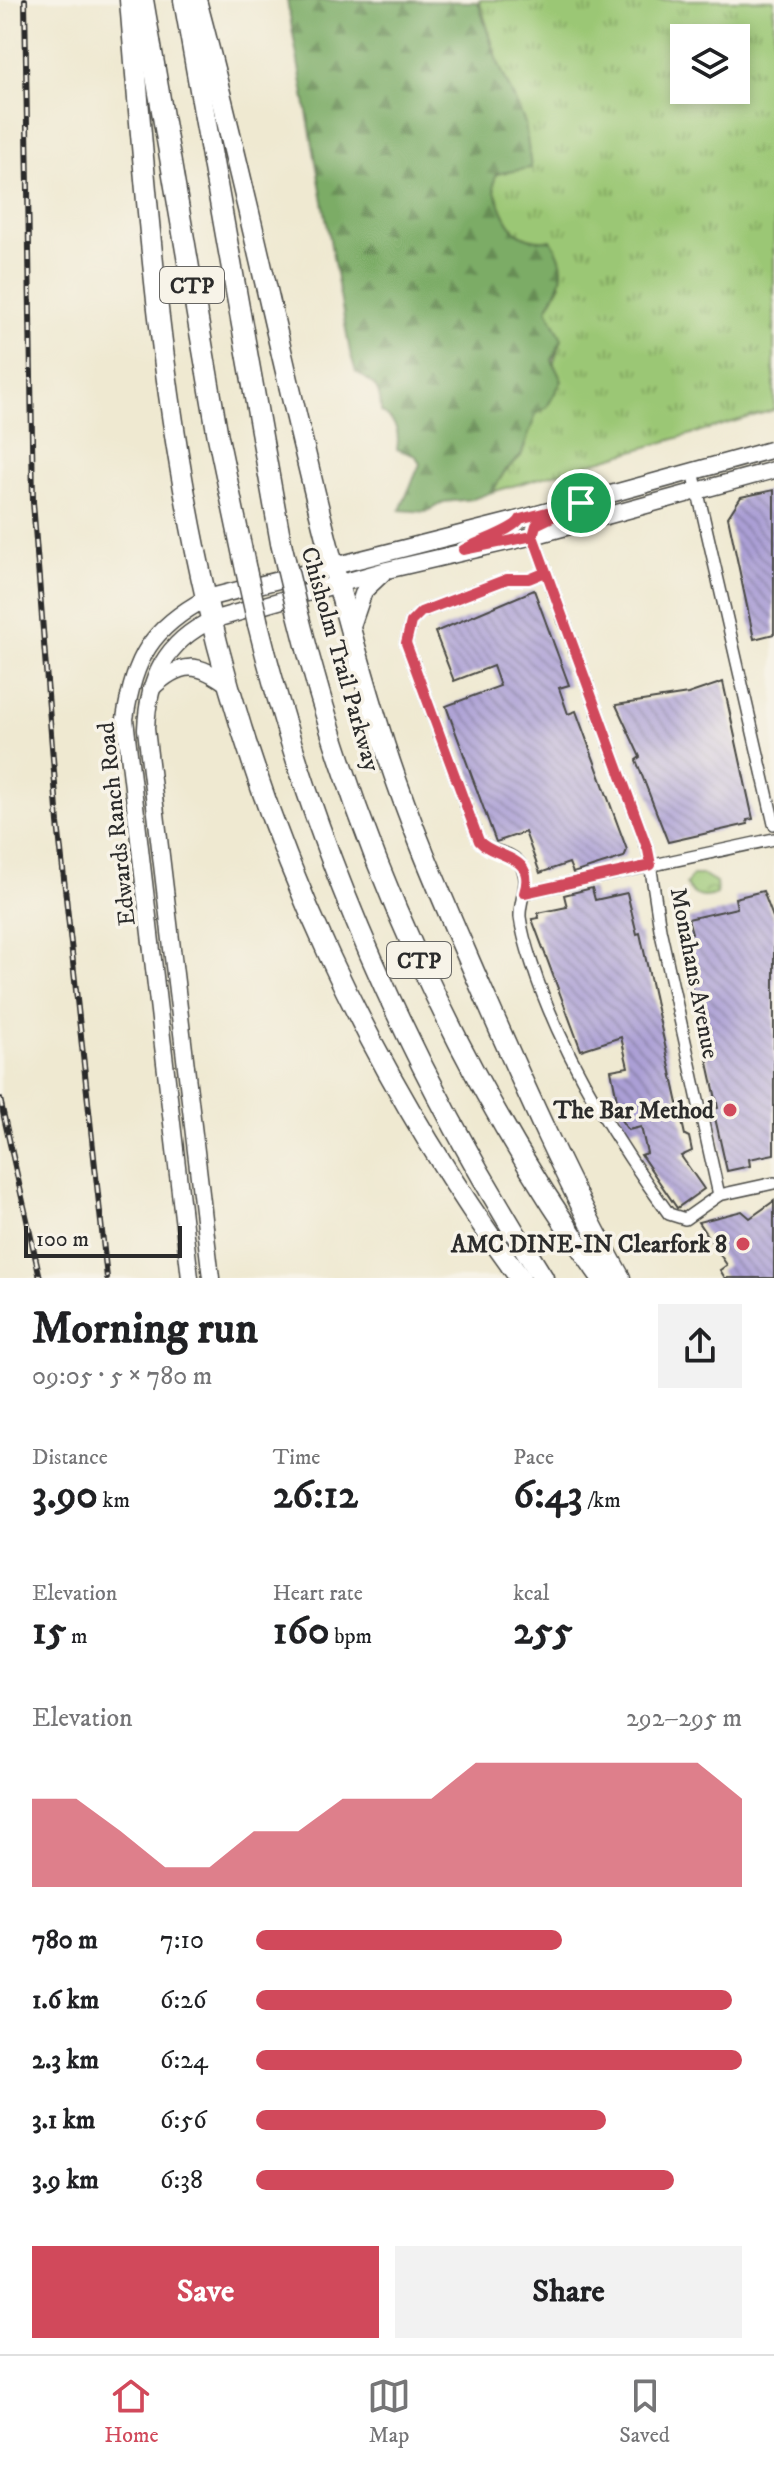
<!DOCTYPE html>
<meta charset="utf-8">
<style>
body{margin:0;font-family:"IM FELL DW Pica",serif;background:#f2f2f2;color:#202124;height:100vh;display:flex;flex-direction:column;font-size:30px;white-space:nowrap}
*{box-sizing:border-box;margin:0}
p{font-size:26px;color:#757577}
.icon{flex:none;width:44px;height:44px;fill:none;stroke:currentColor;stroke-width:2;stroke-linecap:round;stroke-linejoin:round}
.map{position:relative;height:1278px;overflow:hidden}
.panel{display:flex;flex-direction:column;background:#fff;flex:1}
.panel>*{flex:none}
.tools{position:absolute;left:670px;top:24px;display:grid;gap:16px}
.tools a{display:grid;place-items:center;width:80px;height:80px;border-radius:0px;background:#fff;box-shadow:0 4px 12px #0003;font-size:40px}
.scale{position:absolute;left:24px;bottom:20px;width:158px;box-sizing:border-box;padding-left:8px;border:4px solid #2b2b2b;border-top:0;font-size:22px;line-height:28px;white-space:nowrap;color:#2b2b2b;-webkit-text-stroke:6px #f7f3e8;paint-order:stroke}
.pin{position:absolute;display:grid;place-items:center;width:68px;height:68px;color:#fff;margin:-34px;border:4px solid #fff;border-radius:50%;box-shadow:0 2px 8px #0007}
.round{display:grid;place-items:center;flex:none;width:84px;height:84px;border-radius:0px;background:#f2f2f2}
.summary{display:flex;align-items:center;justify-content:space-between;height:136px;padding:0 32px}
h1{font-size:44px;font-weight:700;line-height:60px}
.stats{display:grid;grid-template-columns:repeat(3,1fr);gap:12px;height:136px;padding:8px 32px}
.stats div{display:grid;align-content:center}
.stats b{font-size:40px;font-weight:700}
.stats small{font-size:22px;font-weight:400}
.stats p{font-size:22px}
.chart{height:224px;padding:16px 32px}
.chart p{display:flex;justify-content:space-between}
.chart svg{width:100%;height:144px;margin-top:8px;fill:#d1495b;opacity:.7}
.action{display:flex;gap:16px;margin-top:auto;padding:16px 32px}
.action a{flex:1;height:92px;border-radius:0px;background:#d1495b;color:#fff;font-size:32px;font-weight:700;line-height:92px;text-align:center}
.action a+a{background:#f2f2f2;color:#202124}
ul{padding:0 32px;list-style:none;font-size:26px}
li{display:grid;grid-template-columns:128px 96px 1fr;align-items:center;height:60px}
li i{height:20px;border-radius:10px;background:#d1495b}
.tabs{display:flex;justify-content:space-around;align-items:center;height:112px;border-top:2px solid #e0e0e0;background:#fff;font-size:22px;color:#757577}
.tabs a{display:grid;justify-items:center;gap:4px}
.tabs .current{color:#d1495b}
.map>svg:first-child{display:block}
.grass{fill:url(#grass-tufts);stroke:#637950;stroke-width:2;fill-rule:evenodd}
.forest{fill:url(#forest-firs);stroke:#546c48;stroke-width:2}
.park{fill:url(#park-crowns);stroke:#637950;stroke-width:2}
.building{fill:url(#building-back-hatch)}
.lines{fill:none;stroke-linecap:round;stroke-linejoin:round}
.street-casing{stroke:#484844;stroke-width:14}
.secondary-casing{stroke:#484844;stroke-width:19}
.highway-casing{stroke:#484844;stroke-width:23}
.street{stroke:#fff;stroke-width:11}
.secondary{stroke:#fff;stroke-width:16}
.highway{stroke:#fff;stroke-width:20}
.rail-casing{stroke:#2b2b2b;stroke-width:6}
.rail{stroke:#f7f3e8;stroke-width:3;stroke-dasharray:9;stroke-linecap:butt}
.highway-bridge-casing{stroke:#484844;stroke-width:23;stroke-linecap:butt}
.highway-bridge{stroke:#fff;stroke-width:20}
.route-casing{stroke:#fff;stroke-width:16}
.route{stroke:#d1495b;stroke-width:10}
.poi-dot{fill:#d1495b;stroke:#f7f3e8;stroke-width:3}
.labels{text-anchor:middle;stroke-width:7;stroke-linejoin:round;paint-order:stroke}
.shield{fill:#f7f3e8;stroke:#686764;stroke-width:2}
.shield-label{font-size:22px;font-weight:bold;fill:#2b2b2b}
.street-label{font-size:24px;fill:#2b2b2b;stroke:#f7f3e8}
.poi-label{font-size:24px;font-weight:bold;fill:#2b2b2b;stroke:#f7f3e8;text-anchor:end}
</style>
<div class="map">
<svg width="774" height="1278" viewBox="0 0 774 1278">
<defs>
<pattern id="grass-tufts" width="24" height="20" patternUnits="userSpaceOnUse" patternTransform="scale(2)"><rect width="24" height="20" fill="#9bc774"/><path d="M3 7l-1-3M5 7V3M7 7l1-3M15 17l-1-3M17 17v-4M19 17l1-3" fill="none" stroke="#7fa25f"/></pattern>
<pattern id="forest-firs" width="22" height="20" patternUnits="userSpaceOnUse" patternTransform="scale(2)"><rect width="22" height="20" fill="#7cac66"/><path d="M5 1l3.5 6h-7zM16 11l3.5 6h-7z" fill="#668c54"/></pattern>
<pattern id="park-crowns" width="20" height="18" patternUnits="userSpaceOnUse" patternTransform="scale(2)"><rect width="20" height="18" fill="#9bc774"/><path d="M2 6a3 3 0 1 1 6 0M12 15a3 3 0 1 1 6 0" fill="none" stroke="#7fa25f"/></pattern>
<pattern id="building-back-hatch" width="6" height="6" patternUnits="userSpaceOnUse" patternTransform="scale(2)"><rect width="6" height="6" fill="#ab9fd5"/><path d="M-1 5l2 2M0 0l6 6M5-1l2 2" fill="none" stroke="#8b82ad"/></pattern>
</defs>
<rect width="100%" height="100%" fill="#f7f3e8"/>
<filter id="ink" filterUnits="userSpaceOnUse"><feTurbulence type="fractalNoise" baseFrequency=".0125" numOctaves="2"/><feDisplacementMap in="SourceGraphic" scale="16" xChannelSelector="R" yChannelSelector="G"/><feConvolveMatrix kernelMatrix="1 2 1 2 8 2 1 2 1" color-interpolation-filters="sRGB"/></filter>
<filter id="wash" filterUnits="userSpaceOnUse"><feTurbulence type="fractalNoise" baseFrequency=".006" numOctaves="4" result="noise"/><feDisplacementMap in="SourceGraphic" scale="32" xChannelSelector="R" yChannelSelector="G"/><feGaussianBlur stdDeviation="1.8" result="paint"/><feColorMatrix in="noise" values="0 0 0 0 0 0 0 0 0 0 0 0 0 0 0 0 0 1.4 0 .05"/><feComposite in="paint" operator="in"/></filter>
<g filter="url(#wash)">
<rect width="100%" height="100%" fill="#efe9d1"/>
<path class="grass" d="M 479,0 L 774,0 L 774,410 L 492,492 L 505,471 L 521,456 L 562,339 L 547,309 L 561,284 L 533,241 L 509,228 L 493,186 L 495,174 L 531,167 ZM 684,38 L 736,38 L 736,90 L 684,90 Z"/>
<path class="forest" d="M 287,0 L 478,2 L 496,58 L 525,123 L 531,168 L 496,174 C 492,187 495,193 500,205 C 511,232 521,242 551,240 C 570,269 562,281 547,309 L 562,339 L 552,360 L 562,381 L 547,407 L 536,414 L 521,456 L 505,471 L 492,492 L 473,499 L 444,502 L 426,512 L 400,510 L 420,464 L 416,456 L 397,449 C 400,432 396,421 381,412 C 381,389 376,384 356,372 L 350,352 Z"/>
<path class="park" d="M 693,875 L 704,875 L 716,882 L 717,894 C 705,900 691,897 686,884 Z"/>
<g id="blocks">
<g class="building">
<path d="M 774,490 L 774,634 L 754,639 L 728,517 L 741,497 Z"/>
<path d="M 534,590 L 569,685 L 559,688 L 568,714 L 576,711 L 627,850 L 624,857 L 573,873 L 569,863 L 540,873 L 525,832 L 496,842 L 446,706 L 500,686 L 493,666 L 454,681 L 435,632 Z"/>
<path d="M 723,682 L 753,819 L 747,820 L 748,824 L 668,842 L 636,760 L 640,757 L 616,705 L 688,694 Z"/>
<path d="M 592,888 L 595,900 L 627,893 L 637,934 L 640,933 L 685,1135 L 689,1137 L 692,1151 L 681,1156 L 704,1189 L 677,1208 L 641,1155 L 647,1153 L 641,1127 L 628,1130 L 621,1120 L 611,1070 L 628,1067 L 621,1037 L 581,1050 L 532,919 L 539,918 L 538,913 L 567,907 L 564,895 Z"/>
<path d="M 763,891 L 774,920 L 774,1154 L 749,1159 L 750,1166 L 727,1171 L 713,1109 L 718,1108 L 680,936 L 692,933 L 688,919 L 737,908 L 735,898 Z"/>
<path d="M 774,1201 L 774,1278 L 725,1278 L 720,1270 L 727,1265 L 698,1222 L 742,1211 L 750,1218 Z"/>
</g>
</g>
</g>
<g filter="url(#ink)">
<use href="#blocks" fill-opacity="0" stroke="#484844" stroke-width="2"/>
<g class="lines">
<defs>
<g id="street">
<path d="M 693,471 L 774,824"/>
<path d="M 533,536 L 648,850 L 660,929 L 719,1195"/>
<path d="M 546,572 L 529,579 L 507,579 L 421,612 L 411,622 L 406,643 L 479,841 C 490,854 509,849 520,864 C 532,882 519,898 520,917 C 522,933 527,949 532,964 C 561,1054 614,1139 669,1214 L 685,1219 L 719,1195 L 774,1183"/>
<path d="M 524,893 L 774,839"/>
</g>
<g id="secondary">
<path d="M 351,629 L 364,591 L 383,573"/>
<path d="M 151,689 C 181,660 198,662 230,686"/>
<path d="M 190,1278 L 125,719 C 134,658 151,628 207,598 L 520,519 L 774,449"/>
<path d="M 211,1278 L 146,729 C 148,679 165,642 212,620 L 387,570 L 533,536 L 774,470"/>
</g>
<g id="highway">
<path d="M 130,0 C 146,201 161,405 207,602 C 264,845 372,1077 520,1278"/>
<path d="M 143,0 L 218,437 L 246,570"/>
<path d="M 184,0 L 281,543"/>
<path d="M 196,0 C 263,247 307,500 384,744 C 411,829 447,909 482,990 C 525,1088 568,1185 620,1278"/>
<path d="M 298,614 C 356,849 461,1081 602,1278"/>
<path d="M 258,624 C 315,856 415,1077 543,1278"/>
</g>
</defs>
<use href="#street" class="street-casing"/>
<use href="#secondary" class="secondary-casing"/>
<use href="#highway" class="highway-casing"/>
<use href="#street" class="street"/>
<use href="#secondary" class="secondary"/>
<use href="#highway" class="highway"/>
<defs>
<g id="rail">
<path d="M 25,0 L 33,502 L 58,823 L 107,1278"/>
<path d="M 0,1099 L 40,1278"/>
</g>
</defs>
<use href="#rail" class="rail-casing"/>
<use href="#rail" class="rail"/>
<defs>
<g id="highway-bridge">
<path d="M 281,543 L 298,614"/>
<path d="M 246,570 L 258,624"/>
</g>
</defs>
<use href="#highway-bridge" class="highway-bridge-casing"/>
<use href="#highway-bridge" class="highway-bridge"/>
</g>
</g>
<g class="lines" filter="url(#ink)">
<defs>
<path id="route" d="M 581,503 L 520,519 C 516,529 476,542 463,550 L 533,536 L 648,850 L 651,865 L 524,893 C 537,853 494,859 479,841 L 406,643 L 411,622 L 421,612 L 507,579 L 529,579 L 546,572 L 533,536 L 536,525 L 581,503"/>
</defs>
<use href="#route" class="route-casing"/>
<use href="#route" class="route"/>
</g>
<g class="poi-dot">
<circle cx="730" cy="1110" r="8"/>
<circle cx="743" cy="1244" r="8"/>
</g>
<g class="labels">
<g class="shield">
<rect x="160" y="267" width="64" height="36" rx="6"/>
<rect x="387" y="942" width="64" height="36" rx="6"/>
</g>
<g class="shield-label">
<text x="192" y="293">CTP</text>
<text x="419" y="968">CTP</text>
</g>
<g class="street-label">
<text transform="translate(341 659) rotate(74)" y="8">Chisholm Trail Parkway</text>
<text transform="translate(116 824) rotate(-96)" y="8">Edwards Ranch Road</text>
<text transform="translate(695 973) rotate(79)" y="8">Monahans Avenue</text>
</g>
<g class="poi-label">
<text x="714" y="1118">The Bar Method</text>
<text x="727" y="1252">AMC DINE-IN Clearfork 8</text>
</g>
</g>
</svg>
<div class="tools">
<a><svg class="icon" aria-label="layers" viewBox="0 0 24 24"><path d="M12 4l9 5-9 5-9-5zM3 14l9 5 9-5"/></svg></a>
</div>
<div class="scale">100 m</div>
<div class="pin" style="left:581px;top:503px;background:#1e9e55"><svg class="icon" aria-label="arrive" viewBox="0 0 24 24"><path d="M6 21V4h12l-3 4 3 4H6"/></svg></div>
</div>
<section class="panel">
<div class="summary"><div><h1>Morning run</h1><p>09:05 · 5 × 780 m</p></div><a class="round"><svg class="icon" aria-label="share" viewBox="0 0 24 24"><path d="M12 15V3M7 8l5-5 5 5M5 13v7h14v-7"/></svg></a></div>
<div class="stats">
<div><p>Distance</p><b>3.90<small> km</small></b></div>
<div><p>Time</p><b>26:12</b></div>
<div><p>Pace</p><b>6:43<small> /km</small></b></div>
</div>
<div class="stats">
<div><p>Elevation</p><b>15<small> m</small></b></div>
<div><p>Heart rate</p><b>160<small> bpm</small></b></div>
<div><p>kcal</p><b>255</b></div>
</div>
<div class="chart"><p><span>Elevation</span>292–295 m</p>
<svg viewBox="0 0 160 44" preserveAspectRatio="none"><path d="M0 44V17L10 17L20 27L30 38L40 38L50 27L60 27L70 17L80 17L90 17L100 6L110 6L120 6L130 6L140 6L150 6L160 17V44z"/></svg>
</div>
<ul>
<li><b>780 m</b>7:10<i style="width:63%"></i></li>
<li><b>1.6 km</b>6:26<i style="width:98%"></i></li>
<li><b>2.3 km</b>6:24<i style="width:100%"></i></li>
<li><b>3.1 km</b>6:56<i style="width:72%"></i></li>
<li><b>3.9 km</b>6:38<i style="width:86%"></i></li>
</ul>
<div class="action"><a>Save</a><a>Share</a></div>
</section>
<nav class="tabs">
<a class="current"><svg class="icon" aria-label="home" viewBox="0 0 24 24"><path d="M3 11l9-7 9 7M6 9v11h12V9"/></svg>Home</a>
<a><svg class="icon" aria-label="map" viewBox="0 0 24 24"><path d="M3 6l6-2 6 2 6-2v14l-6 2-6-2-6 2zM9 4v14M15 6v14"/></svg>Map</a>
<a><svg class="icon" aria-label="saved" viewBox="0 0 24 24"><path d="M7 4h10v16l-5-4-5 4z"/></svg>Saved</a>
</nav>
